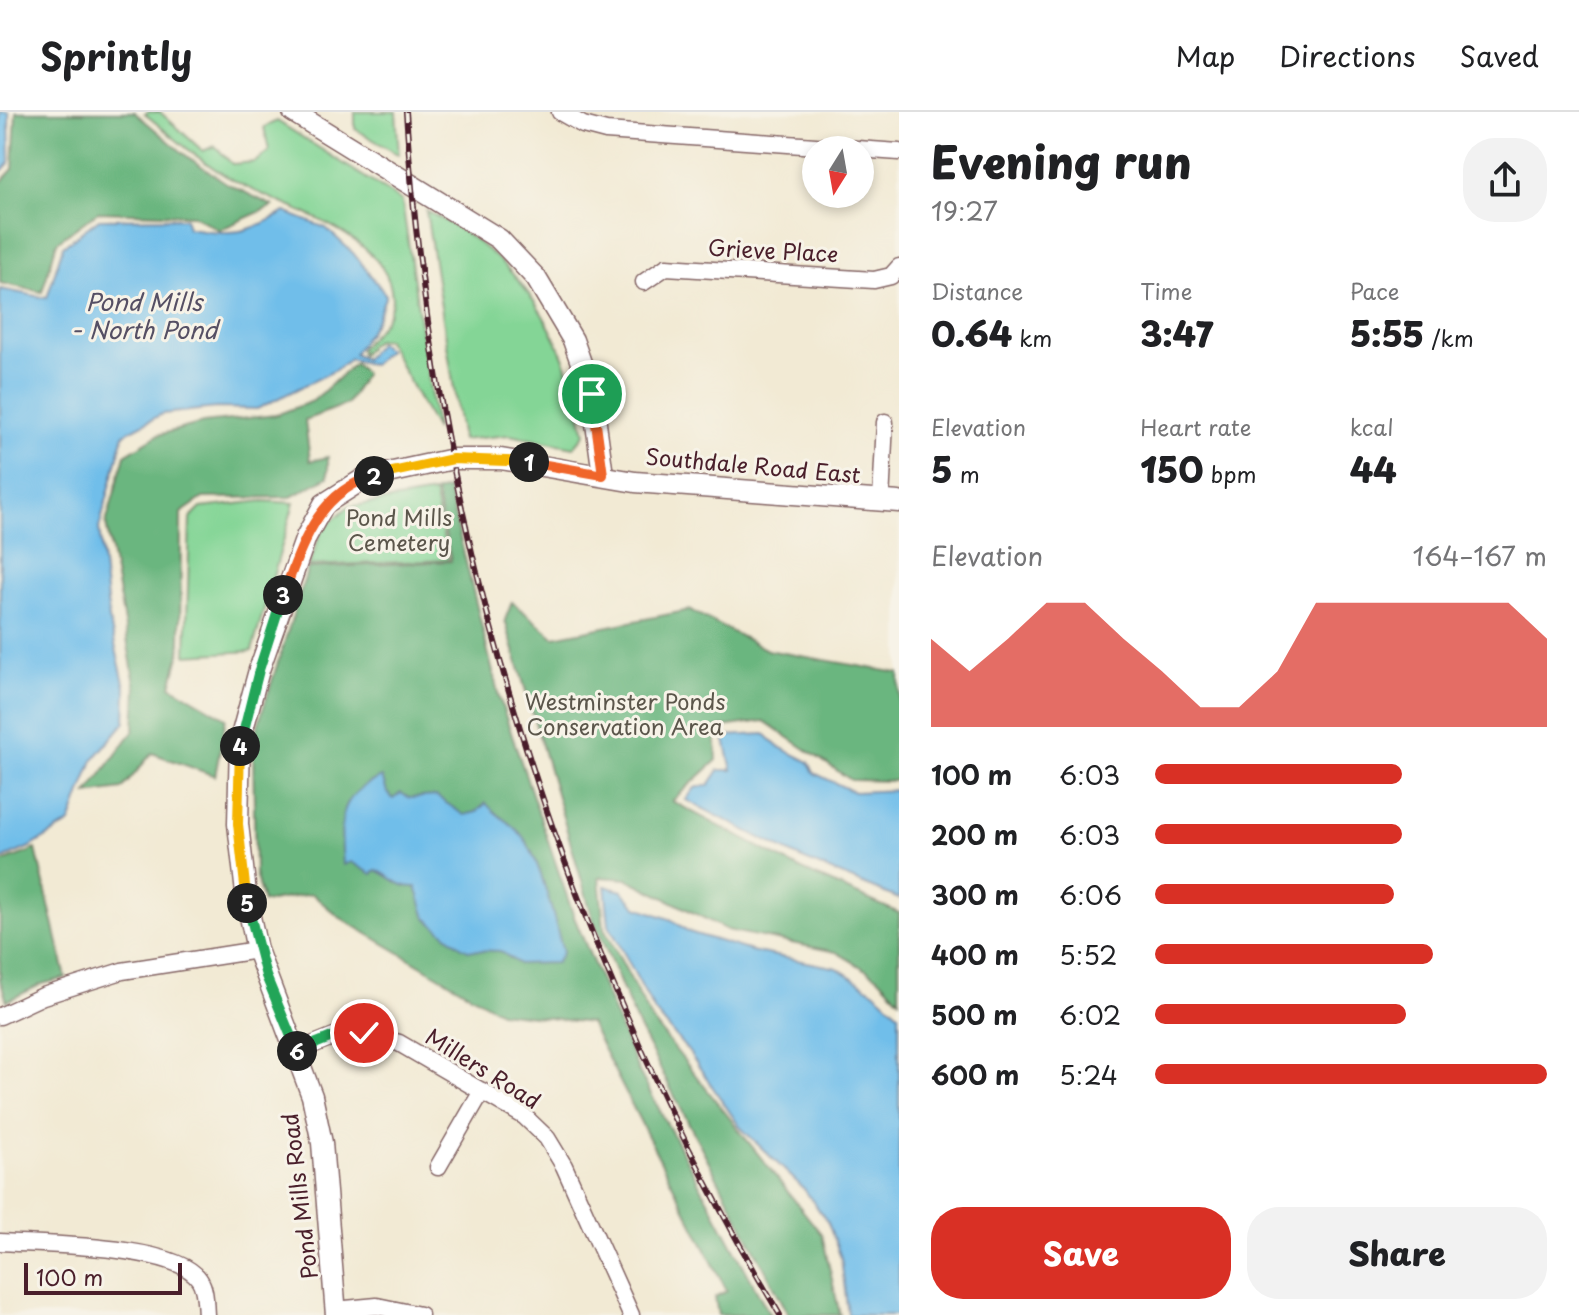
<!DOCTYPE html>
<meta charset="utf-8">
<style>
body{margin:0;font-family:"Playpen Sans",sans-serif;background:#f2f2f2;color:#202124;height:100vh;display:flex;flex-direction:column;font-size:30px;white-space:nowrap}
*{box-sizing:border-box;margin:0}
p{font-size:26px;color:#757577}
.icon{flex:none;width:44px;height:44px;fill:none;stroke:currentColor;stroke-width:2;stroke-linecap:round;stroke-linejoin:round}
.map{position:relative;flex:1;overflow:hidden}
.side{display:flex;flex-direction:column;background:#fff;width:680px}
.side>*{flex:none}
.needle{width:52px;rotate:191deg}
.controls{position:absolute;left:802px;top:24px;display:grid;gap:16px}
.controls a{display:grid;place-items:center;width:72px;height:72px;border-radius:50%;background:#fff;box-shadow:0 4px 12px #0003;font-size:40px}
.scale{position:absolute;left:24px;bottom:20px;width:158px;box-sizing:border-box;padding-left:8px;border:4px solid #4a1f2b;border-top:0;font-size:22px;line-height:28px;white-space:nowrap;color:#4a1f2b;-webkit-text-stroke:6px #f7f3e8;paint-order:stroke}
.pin{position:absolute;display:grid;place-items:center;width:68px;height:68px;color:#fff;margin:-34px;border:4px solid #fff;border-radius:50%;box-shadow:0 2px 8px #0007}
.km{position:absolute;width:40px;height:40px;margin:-20px;border-radius:50%;background:#222;color:#fff;font-size:22px;line-height:40px;text-align:center}
.round{display:grid;place-items:center;flex:none;width:84px;height:84px;border-radius:32px;background:#f2f2f2}
.overview{display:flex;align-items:center;justify-content:space-between;height:136px;padding:0 32px}
h1{font-size:44px;font-weight:800;line-height:60px}
.metrics{display:grid;grid-template-columns:repeat(3,1fr);gap:12px;height:136px;padding:8px 32px}
.metrics div{display:grid;align-content:center}
.metrics b{font-size:34px;font-weight:800}
.metrics small{font-size:22px;font-weight:400}
.metrics p{font-size:22px}
.chart{height:224px;padding:16px 32px}
.chart p{display:flex;justify-content:space-between}
.chart svg{width:100%;height:144px;margin-top:8px;fill:#d93025;opacity:.7}
.cta{display:flex;gap:16px;margin-top:auto;padding:16px 32px}
.cta a{flex:1;height:92px;border-radius:32px;background:#d93025;color:#fff;font-size:32px;font-weight:800;line-height:92px;text-align:center}
.cta a+a{background:#f2f2f2;color:#202124}
ul{padding:0 32px;list-style:none;font-size:26px}
li{display:grid;grid-template-columns:128px 96px 1fr;align-items:center;height:60px}
li i{height:20px;border-radius:10px;background:#d93025}
header{display:flex;align-items:center;gap:48px;box-sizing:border-box;height:112px;padding:0 40px;background:#fff;border-bottom:2px solid #e0e0e0}
header strong{font-size:38px}
nav{display:flex;gap:44px;margin-inline-start:auto;font-size:28px}
main{display:flex;flex:1;min-height:0}
.map>svg:first-child{display:block}
.green{fill:#84d596;stroke:#677a60;stroke-width:2}
.forest{fill:#6bb67f;stroke:#5a6a55;stroke-width:2}
.water{fill:#6fbeea;stroke:#5c6e8a;stroke-width:2}
.lines{fill:none;stroke-linecap:round;stroke-linejoin:round}
.minor-casing{stroke:#856666;stroke-width:19}
.major-casing{stroke:#856666;stroke-width:23}
.minor{stroke:#fff;stroke-width:16}
.major{stroke:#fff;stroke-width:20}
.rail-casing{stroke:#4a1f2b;stroke-width:6}
.rail{stroke:#f7f3e8;stroke-width:3;stroke-dasharray:9;stroke-linecap:butt}
.split-1-casing{stroke:#fff;stroke-width:16}
.split-2-casing{stroke:#fff;stroke-width:16}
.split-3-casing{stroke:#fff;stroke-width:16}
.split-4-casing{stroke:#fff;stroke-width:16}
.split-5-casing{stroke:#fff;stroke-width:16}
.split-6-casing{stroke:#fff;stroke-width:16}
.split-7-casing{stroke:#fff;stroke-width:16}
.split-1{stroke:#f0652b;stroke-width:10}
.split-2{stroke:#f5b400;stroke-width:10}
.split-3{stroke:#f0652b;stroke-width:10}
.split-4{stroke:#22a559;stroke-width:10}
.split-5{stroke:#f5b400;stroke-width:10}
.split-6{stroke:#22a559;stroke-width:10}
.split-7{stroke:#22a559;stroke-width:10}
.labels{text-anchor:middle;stroke-width:6;stroke-linejoin:round;paint-order:stroke}
.street-label{font-size:22px;fill:#4a1f2b;stroke:#f7f3e8}
.park-label{font-size:22px;fill:#5b564b;stroke:#f7f3e8}
.water-label{font-size:24px;font-style:italic;fill:#554f64;stroke:#f7f3e8}
</style>
<header>
<strong>Sprintly</strong>
<nav><a>Map</a><a>Directions</a><a>Saved</a></nav>
</header>
<main>
<div class="map">
<svg width="899" height="1203" viewBox="0 0 899 1203">
<rect width="100%" height="100%" fill="#f7f3e8"/>
<filter id="ink" filterUnits="userSpaceOnUse"><feTurbulence type="fractalNoise" baseFrequency=".0125" numOctaves="2"/><feDisplacementMap in="SourceGraphic" scale="16" xChannelSelector="R" yChannelSelector="G"/><feConvolveMatrix kernelMatrix="1 2 1 2 8 2 1 2 1" color-interpolation-filters="sRGB"/></filter>
<filter id="wash" filterUnits="userSpaceOnUse"><feTurbulence type="fractalNoise" baseFrequency=".006" numOctaves="4" result="noise"/><feDisplacementMap in="SourceGraphic" scale="32" xChannelSelector="R" yChannelSelector="G"/><feGaussianBlur stdDeviation="1.8" result="paint"/><feColorMatrix in="noise" values="0 0 0 0 0 0 0 0 0 0 0 0 0 0 0 0 0 1.4 0 .05"/><feComposite in="paint" operator="in"/></filter>
<g filter="url(#wash)">
<rect width="100%" height="100%" fill="#f2ead4"/>
<g class="green">
<path d="M 148,0 L 160,0 L 203,39 L 215,34 L 232,52 L 255,50 L 269,39 L 264,15 L 277,9 L 402,89 L 436,318 L 386,227 L 374,229 L 361,243 L 360,237 C 371,223 393,206 392,186 C 390,121 278,95 233,68 C 201,50 173,25 145,2 Z"/>
<path d="M 355,0 L 396,0 L 399,43 L 355,17 Z"/>
<path d="M 426,99 C 522,144 566,222 585,322 L 574,335 L 509,323 L 462,328 Z"/>
<path d="M 434,381 L 448,448 L 309,454 L 322,417 L 348,395 Z"/>
<path d="M 263,389 L 294,391 L 252,539 L 186,543 L 190,407 L 201,396 Z"/>
</g>
<g class="forest">
<path d="M 16,0 L 134,0 L 188,45 L 228,72 L 273,94 L 219,118 L 193,103 L 98,100 L 57,130 L 42,180 L 0,171 L 0,71 L 13,57 Z"/>
<path d="M 355,251 L 365,262 L 347,292 L 305,308 L 310,349 L 328,345 L 328,365 L 291,385 L 203,386 L 181,401 L 180,540 L 171,574 L 226,606 L 215,664 L 152,641 L 122,677 L 87,682 L 134,618 L 136,577 L 106,411 L 125,343 L 158,323 L 203,311 L 276,303 L 313,289 Z"/>
<path d="M 448,377 L 499,585 L 574,805 L 638,958 L 770,1203 L 718,1203 L 715,1185 L 727,1179 L 590,911 L 500,900 L 339,805 L 312,782 L 263,790 L 255,761 L 253,629 L 308,456 L 451,449 L 436,380 Z"/>
<path d="M 512,490 L 554,525 L 690,498 L 767,538 L 899,561 L 899,669 L 851,668 L 764,609 L 715,616 L 717,648 L 672,689 L 802,758 L 899,801 L 899,887 L 878,865 L 836,840 L 727,818 L 628,767 L 599,765 L 604,816 L 652,908 L 822,1123 L 840,1203 L 789,1203 L 639,916 L 593,807 L 505,508 Z"/>
<path d="M 36,737 L 66,866 L 42,872 L 7,889 L 0,868 L 0,751 Z"/>
</g>
<g class="water">
<path d="M 0,0 L 9,0 L 10,50 L 0,61 Z"/>
<path d="M 285,100 L 326,116 L 353,141 L 386,183 L 376,209 L 354,242 L 364,247 L 379,231 L 388,238 L 372,253 L 350,247 L 334,259 L 257,297 L 216,296 L 162,302 L 124,322 L 99,416 L 109,507 L 126,579 L 125,610 L 93,648 L 70,711 L 30,735 L 0,748 L 0,177 L 47,186 L 63,134 L 99,107 L 185,106 L 188,116 C 236,123 243,123 285,100 Z"/>
<path d="M 765,622 L 777,634 L 809,650 L 814,661 L 854,680 L 899,678 L 899,787 L 800,746 L 686,688 L 695,676 L 709,673 L 719,658 L 732,658 L 724,624 Z"/>
<path d="M 382,665 L 387,680 L 393,687 L 401,681 L 409,686 L 436,684 L 464,703 L 476,700 L 486,691 C 496,704 508,708 519,720 C 539,740 555,811 563,840 L 556,851 L 519,852 L 500,839 L 468,838 L 459,833 L 426,806 L 416,775 C 398,776 392,764 376,758 L 372,762 L 351,750 L 343,753 C 340,709 336,683 382,665 Z"/>
<path d="M 605,774 L 622,779 L 637,795 L 672,808 L 689,820 L 751,839 L 837,856 L 875,880 L 899,902 L 899,1203 L 848,1203 L 841,1146 L 828,1111 L 804,1077 L 740,1015 L 688,939 L 655,900 L 609,813 Z"/>
</g>
</g>
<g filter="url(#ink)">
<g class="lines">
<defs>
<g id="minor">
<path d="M 560,0 L 583,13 L 606,19 L 899,40"/>
<path d="M 644,170 L 666,155 L 874,168 L 891,164 L 899,155"/>
<path d="M 881,389 L 885,310"/>
<path d="M 0,904 L 43,884 L 122,859 L 257,838"/>
<path d="M 297,939 L 337,923 L 364,921 L 399,931 L 524,1004 L 547,1026 L 564,1054 L 631,1203"/>
<path d="M 438,1055 L 482,979"/>
<path d="M 0,1130 C 41,1133 175,1132 199,1167 C 206,1177 205,1191 206,1203"/>
<path d="M 335,1198 L 377,1194 L 420,1203"/>
</g>
<g id="major">
<path d="M 293,0 L 499,127 L 536,166 L 573,228 L 592,282 L 603,363"/>
<path d="M 336,1203 L 322,1031 L 312,984 L 257,838 L 247,790 L 238,712 L 240,628 L 259,558 L 306,425 L 324,392 L 365,366 L 453,347 L 501,347 L 635,370 L 899,390"/>
</g>
</defs>
<use href="#minor" class="minor-casing"/>
<use href="#major" class="major-casing"/>
<use href="#minor" class="minor"/>
<use href="#major" class="major"/>
<defs>
<path id="rail" d="M 406,0 C 433,422 564,839 780,1203"/>
</defs>
<use href="#rail" class="rail-casing"/>
<use href="#rail" class="rail"/>
</g>
</g>
<g class="lines" filter="url(#ink)">
<defs>
<path id="split-1" d="M 529,350 L 603,363 L 592,282"/>
<path id="split-2" d="M 374,364 L 453,347 L 529,350"/>
<path id="split-3" d="M 283,483 C 302,434 317,380 374,364"/>
<path id="split-4" d="M 240,634 L 259,558 L 283,483"/>
<path id="split-5" d="M 240,634 L 238,712 L 247,791"/>
<path id="split-6" d="M 247,791 L 266,864 L 297,939"/>
<path id="split-7" d="M 297,939 L 337,923 L 364,921"/>
</defs>
<use href="#split-1" class="split-1-casing"/>
<use href="#split-2" class="split-2-casing"/>
<use href="#split-3" class="split-3-casing"/>
<use href="#split-4" class="split-4-casing"/>
<use href="#split-5" class="split-5-casing"/>
<use href="#split-6" class="split-6-casing"/>
<use href="#split-7" class="split-7-casing"/>
<use href="#split-1" class="split-1"/>
<use href="#split-2" class="split-2"/>
<use href="#split-3" class="split-3"/>
<use href="#split-4" class="split-4"/>
<use href="#split-5" class="split-5"/>
<use href="#split-6" class="split-6"/>
<use href="#split-7" class="split-7"/>
</g>
<g class="labels">
<g class="street-label">
<text transform="translate(773 139) rotate(3)" y="8">Grieve Place</text>
<text transform="translate(753 354) rotate(5)" y="8">Southdale Road East</text>
<text transform="translate(483 957) rotate(32)" y="8">Millers Road</text>
<text transform="translate(300 1084) rotate(-97)" y="8">Pond Mills Road</text>
</g>
<g class="park-label">
<text x="399" y="414">Pond Mills<tspan x="399" dy="25">Cemetery</tspan></text>
<text x="625" y="598">Westminster Ponds<tspan x="625" dy="25">Conservation Area</tspan></text>
</g>
<g class="water-label">
<text x="144" y="199">Pond Mills<tspan x="144" dy="28">- North Pond</tspan></text>
</g>
</g>
</svg>
<div class="controls">
<a><svg class="needle" viewBox="-14 -14 28 28"><path d="M0-13l5 13h-10z" fill="#e53935"/><path d="M0 13l5-13h-10z" fill="#757577"/></svg></a>
</div>
<div class="scale">100 m</div>
<div class="pin" style="left:592px;top:282px;background:#1e9e55"><svg class="icon" aria-label="arrive" viewBox="0 0 24 24"><path d="M6 21V4h12l-3 4 3 4H6"/></svg></div>
<div class="pin" style="left:364px;top:921px;background:#d93025"><svg class="icon" aria-label="check" viewBox="0 0 24 24"><path d="M5 12l5 5 9-10"/></svg></div>
<b class="km" style="left:529px;top:350px">1</b>
<b class="km" style="left:374px;top:364px">2</b>
<b class="km" style="left:283px;top:483px">3</b>
<b class="km" style="left:240px;top:634px">4</b>
<b class="km" style="left:247px;top:791px">5</b>
<b class="km" style="left:297px;top:939px">6</b>
</div>
<section class="side">
<div class="overview"><div><h1>Evening run</h1><p>19:27</p></div><a class="round"><svg class="icon" aria-label="share" viewBox="0 0 24 24"><path d="M12 15V3M7 8l5-5 5 5M5 13v7h14v-7"/></svg></a></div>
<div class="metrics">
<div><p>Distance</p><b>0.64<small> km</small></b></div>
<div><p>Time</p><b>3:47</b></div>
<div><p>Pace</p><b>5:55<small> /km</small></b></div>
</div>
<div class="metrics">
<div><p>Elevation</p><b>5<small> m</small></b></div>
<div><p>Heart rate</p><b>150<small> bpm</small></b></div>
<div><p>kcal</p><b>44</b></div>
</div>
<div class="chart"><p><span>Elevation</span>164–167 m</p>
<svg viewBox="0 0 160 44" preserveAspectRatio="none"><path d="M0 44V17L10 27L20 17L30 6L40 6L50 17L60 27L70 38L80 38L90 27L100 6L110 6L120 6L130 6L140 6L150 6L160 17V44z"/></svg>
</div>
<ul>
<li><b>100 m</b>6:03<i style="width:63%"></i></li>
<li><b>200 m</b>6:03<i style="width:63%"></i></li>
<li><b>300 m</b>6:06<i style="width:61%"></i></li>
<li><b>400 m</b>5:52<i style="width:71%"></i></li>
<li><b>500 m</b>6:02<i style="width:64%"></i></li>
<li><b>600 m</b>5:24<i style="width:100%"></i></li>
</ul>
<div class="cta"><a>Save</a><a>Share</a></div>
</section>
</main>
